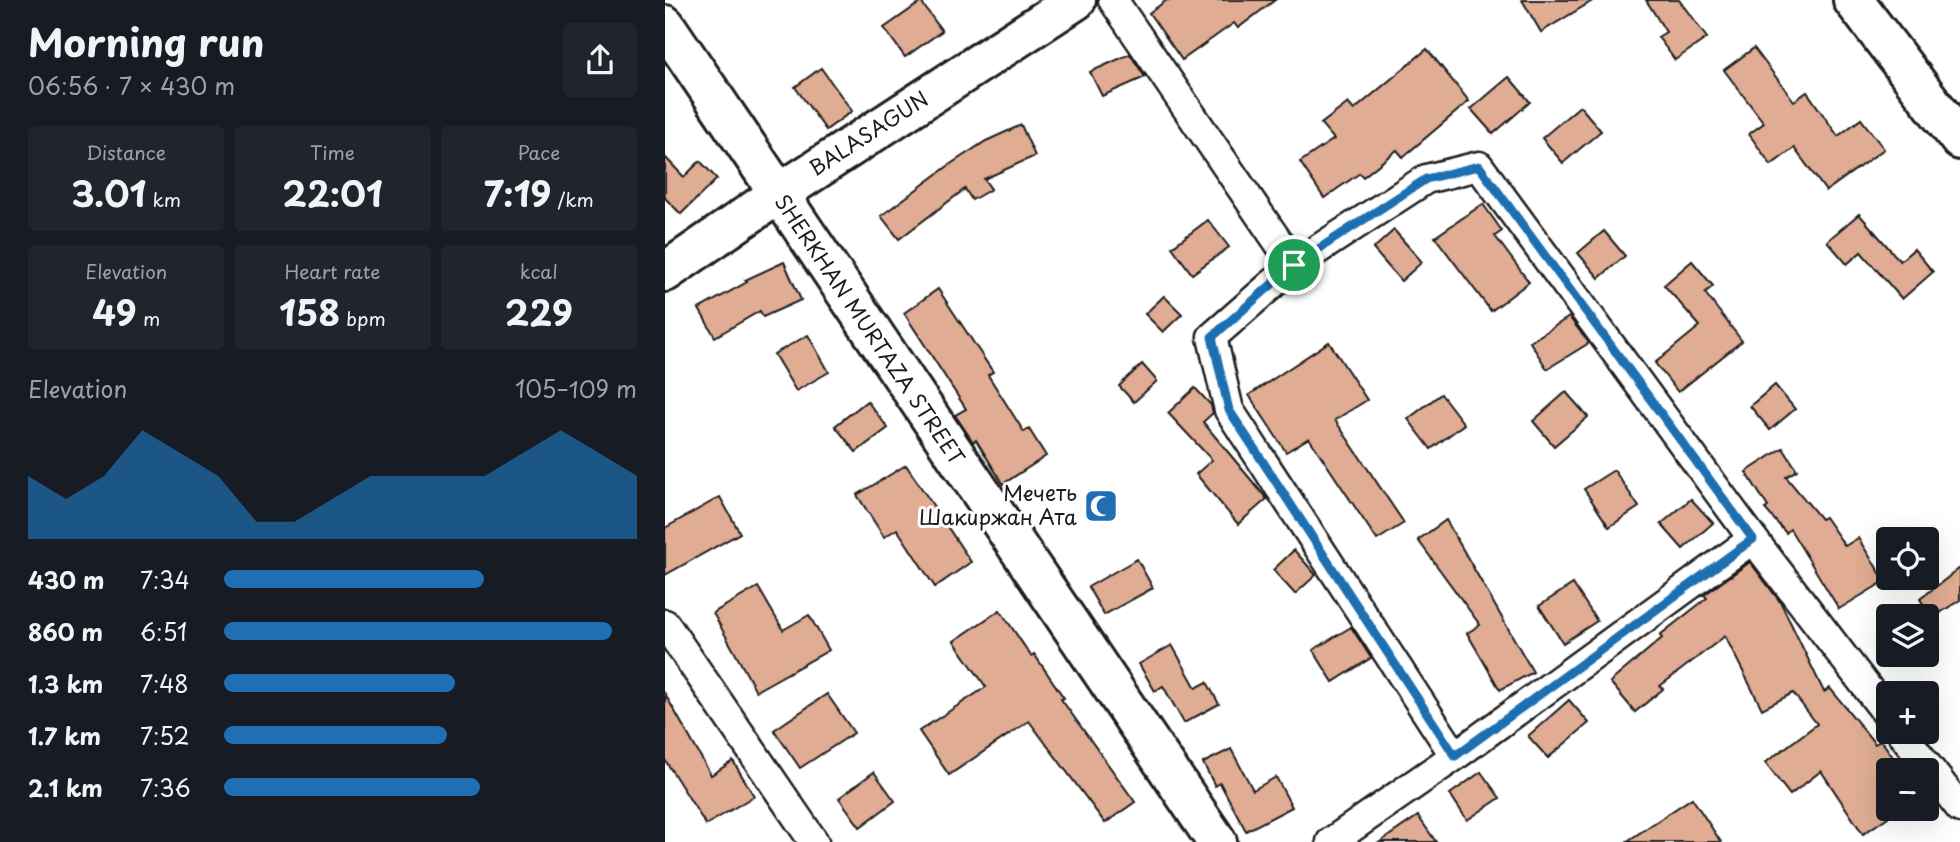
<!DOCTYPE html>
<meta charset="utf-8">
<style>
body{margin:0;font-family:"Playpen Sans",sans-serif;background:#20242c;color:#f1f3f6;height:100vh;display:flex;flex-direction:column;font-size:26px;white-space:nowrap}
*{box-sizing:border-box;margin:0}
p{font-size:23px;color:#9ea1a6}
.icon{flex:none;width:38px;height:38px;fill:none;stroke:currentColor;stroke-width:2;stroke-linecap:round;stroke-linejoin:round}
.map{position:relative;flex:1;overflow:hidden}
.panel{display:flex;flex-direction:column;background:#171b24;width:665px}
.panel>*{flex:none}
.controls{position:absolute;left:1211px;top:527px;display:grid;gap:14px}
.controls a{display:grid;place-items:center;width:63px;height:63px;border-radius:7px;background:#171b24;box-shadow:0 7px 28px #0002;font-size:35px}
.pin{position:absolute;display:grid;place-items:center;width:60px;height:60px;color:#fff;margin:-30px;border:4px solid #fff;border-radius:50%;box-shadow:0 2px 7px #0007}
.round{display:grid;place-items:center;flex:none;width:74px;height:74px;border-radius:7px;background:#20242c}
.head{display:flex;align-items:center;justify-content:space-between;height:119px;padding:0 28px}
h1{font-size:38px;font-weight:700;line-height:52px}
.stats{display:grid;grid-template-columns:repeat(3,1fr);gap:10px;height:119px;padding:7px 28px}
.stats div{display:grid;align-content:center;border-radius:7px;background:#20242c;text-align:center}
.stats b{font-size:35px;font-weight:700}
.stats small{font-size:19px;font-weight:400}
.stats p{font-size:19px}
.chart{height:196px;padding:14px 28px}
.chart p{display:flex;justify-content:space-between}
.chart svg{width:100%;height:126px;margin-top:7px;fill:#1f6fb2;opacity:.7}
ul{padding:0 28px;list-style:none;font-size:23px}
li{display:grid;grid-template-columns:112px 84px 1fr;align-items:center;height:52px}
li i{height:18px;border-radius:9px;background:#1f6fb2}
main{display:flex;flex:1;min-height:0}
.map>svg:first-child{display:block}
.building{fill:#e0ac93;stroke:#1c1c1c;stroke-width:2}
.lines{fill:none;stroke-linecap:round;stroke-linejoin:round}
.street-casing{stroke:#1c1c1c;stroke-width:33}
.secondary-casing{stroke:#1c1c1c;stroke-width:44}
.street{stroke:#fff;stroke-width:28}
.secondary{stroke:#fff;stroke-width:38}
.route-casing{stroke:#fff;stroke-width:14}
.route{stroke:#1f6fb2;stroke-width:9}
.labels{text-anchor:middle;stroke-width:6;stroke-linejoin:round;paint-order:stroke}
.street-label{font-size:21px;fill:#1c1c1c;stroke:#fff}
.poi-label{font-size:21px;fill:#1c1c1c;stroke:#fff;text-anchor:end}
</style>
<main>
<section class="panel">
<div class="head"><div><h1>Morning run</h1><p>06:56 · 7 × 430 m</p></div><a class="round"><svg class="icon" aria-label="share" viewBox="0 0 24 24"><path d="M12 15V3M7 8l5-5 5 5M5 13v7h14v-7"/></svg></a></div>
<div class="stats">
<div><p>Distance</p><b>3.01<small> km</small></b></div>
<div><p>Time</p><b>22:01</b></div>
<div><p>Pace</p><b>7:19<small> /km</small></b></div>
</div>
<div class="stats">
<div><p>Elevation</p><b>49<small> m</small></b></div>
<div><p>Heart rate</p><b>158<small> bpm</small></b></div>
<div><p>kcal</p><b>229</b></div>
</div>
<div class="chart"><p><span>Elevation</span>105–109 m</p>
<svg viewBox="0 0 160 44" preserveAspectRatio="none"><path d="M0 44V22L10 30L20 22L30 6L40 14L50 22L60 38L70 38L80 30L90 22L100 22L110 22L120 22L130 14L140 6L150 14L160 22V44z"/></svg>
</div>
<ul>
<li><b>430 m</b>7:34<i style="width:63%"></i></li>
<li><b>860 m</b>6:51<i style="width:94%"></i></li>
<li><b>1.3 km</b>7:48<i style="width:56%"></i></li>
<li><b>1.7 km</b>7:52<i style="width:54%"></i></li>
<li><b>2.1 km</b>7:36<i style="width:62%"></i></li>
</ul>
</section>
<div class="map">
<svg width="1295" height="842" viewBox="0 0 1295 842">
<rect width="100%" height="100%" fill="#fff"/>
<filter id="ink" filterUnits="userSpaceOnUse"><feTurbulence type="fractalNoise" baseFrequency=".0143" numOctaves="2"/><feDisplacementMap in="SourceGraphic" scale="14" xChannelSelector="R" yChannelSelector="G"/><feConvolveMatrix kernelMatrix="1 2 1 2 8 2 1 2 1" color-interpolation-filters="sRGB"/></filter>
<g filter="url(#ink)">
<g class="building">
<path d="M 502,0 L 610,0 L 573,28 L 569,23 L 517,60 L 484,13 Z"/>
<path d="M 857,0 L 929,0 L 876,32 Z"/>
<path d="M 981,0 L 1014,0 L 1042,38 L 1010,60 L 993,37 L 1001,32 Z"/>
<path d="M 256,2 L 277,31 L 240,57 L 219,28 Z"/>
<path d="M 1089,48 L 1129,101 L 1142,92 L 1173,136 L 1196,119 L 1219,149 L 1161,191 L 1129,148 L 1106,165 L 1084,134 L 1099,123 L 1059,70 Z"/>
<path d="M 762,49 L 804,101 L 738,157 L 732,150 L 698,177 L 695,173 L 659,198 L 635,162 L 669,139 L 656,124 L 683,103 L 689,110 Z"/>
<path d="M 465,54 L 480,77 L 437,96 L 425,72 Z"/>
<path d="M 156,68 L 187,111 L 161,130 L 130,87 Z"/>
<path d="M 844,77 L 865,102 L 828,134 L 806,109 Z"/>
<path d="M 915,106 L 936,131 L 898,163 L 877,138 Z"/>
<path d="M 356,125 L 370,156 L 319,179 L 326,189 L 307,200 L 300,189 L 234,239 L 216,216 L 287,163 L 321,141 Z"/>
<path d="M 0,157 L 19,177 L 35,161 L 52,179 L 16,214 L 0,198 Z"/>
<path d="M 818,204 L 837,231 L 830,236 L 864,282 L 826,311 L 770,237 Z"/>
<path d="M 1194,214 L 1235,261 L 1249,249 L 1268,272 L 1237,299 L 1196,252 L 1182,264 L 1162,241 Z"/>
<path d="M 543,220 L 564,247 L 527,274 L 507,247 Z"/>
<path d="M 729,230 L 757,262 L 736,281 L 708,249 Z"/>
<path d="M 939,231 L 960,256 L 934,278 L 913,253 Z"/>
<path d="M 1027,261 L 1048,286 L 1040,293 L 1077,341 L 1013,392 L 990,363 L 1035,326 L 999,285 Z"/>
<path d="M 119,262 L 136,300 L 98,317 L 95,311 L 50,337 L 34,309 L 82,282 L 80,280 Z"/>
<path d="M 273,289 L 328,372 L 323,375 L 359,432 L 364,429 L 381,456 L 338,484 L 311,440 L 308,442 L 290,415 L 301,409 L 239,313 Z"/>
<path d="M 499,296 L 517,314 L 498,332 L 480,314 Z"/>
<path d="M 904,317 L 924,343 L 882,369 L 865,342 Z"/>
<path d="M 143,335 L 164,372 L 131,391 L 109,354 Z"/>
<path d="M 664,342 L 702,400 L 670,420 L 739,523 L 712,540 L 644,438 L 621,452 L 584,395 Z"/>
<path d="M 477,364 L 492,381 L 469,402 L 454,386 Z"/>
<path d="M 1110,385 L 1130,409 L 1105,430 L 1085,406 Z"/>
<path d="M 530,388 L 546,405 L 548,413 L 538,422 L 602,499 L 573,524 L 531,474 L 547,460 L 503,413 Z"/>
<path d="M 901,392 L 923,417 L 889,446 L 868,421 Z"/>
<path d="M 776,394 L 799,424 L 766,449 L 743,419 Z"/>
<path d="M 202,401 L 223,428 L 191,452 L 170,426 Z"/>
<path d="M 1118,448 L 1132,470 L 1121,477 L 1156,519 L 1160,517 L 1180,546 L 1193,538 L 1220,581 L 1174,609 L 1125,529 L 1121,533 L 1100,509 L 1103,507 L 1081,472 Z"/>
<path d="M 241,465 L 306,562 L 270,587 L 232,529 L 219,537 L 192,495 Z"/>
<path d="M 949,470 L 974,507 L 944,527 L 919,489 Z"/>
<path d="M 55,497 L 75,533 L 0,575 L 0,528 Z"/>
<path d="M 1026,499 L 1048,523 L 1018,549 L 996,524 Z"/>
<path d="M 781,520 L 868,672 L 835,690 L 802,633 L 815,625 L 753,540 Z"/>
<path d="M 629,550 L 651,575 L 630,594 L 608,570 Z"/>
<path d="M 472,559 L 488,588 L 439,615 L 423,587 Z"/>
<path d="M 1085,562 L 1116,603 L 1159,692 L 1165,688 L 1210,744 L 1216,740 L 1237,770 L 1223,770 L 1223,817 L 1198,834 L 1156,771 L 1125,795 L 1100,763 L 1152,724 L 1128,693 L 1097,709 L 1060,636 L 995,686 L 998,689 L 970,712 L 945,682 L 997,638 L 995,635 L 1042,598 L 1039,595 Z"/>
<path d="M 1295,568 L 1295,600 L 1267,618 L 1255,599 Z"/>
<path d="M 908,584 L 932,621 L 898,643 L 874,606 Z"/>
<path d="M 93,587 L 118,630 L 144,615 L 164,650 L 91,691 L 48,613 Z"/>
<path d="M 335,610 L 366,656 L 369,654 L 399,698 L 396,699 L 470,802 L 440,823 L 364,721 L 284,775 L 254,731 L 321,687 L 289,641 Z"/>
<path d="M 686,627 L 706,658 L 668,682 L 648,650 Z"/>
<path d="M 507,645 L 531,688 L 542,682 L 554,704 L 519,723 L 498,686 L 490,691 L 474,664 Z"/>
<path d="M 0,694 L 46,775 L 68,761 L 89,796 L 41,825 L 0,760 Z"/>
<path d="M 162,694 L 189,733 L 135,768 L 109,730 Z"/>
<path d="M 904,700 L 924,723 L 883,758 L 863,736 Z"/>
<path d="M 566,749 L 588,790 L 611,777 L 627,807 L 581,831 L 555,783 L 550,786 L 538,763 Z"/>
<path d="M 209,772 L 230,801 L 195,827 L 174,798 Z"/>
<path d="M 816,772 L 835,798 L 802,820 L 785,794 Z"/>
<path d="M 1027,798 L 1056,842 L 961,842 Z"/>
<path d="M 753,816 L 771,842 L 715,842 Z"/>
</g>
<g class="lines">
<defs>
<g id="street">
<path d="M 448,0 L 629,265 L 547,337 L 564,410 L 790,756"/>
<path d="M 629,265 L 761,179 L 814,166 L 1088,539 L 1223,715"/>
<path d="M 0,624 L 149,842"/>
<path d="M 1236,732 L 1295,808"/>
<path d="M 666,842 L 790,756 L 1088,539"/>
</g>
<g id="secondary">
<path d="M 1188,0 L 1295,140"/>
<path d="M 0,25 L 552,842"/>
<path d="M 0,272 L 112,195 L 411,0"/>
</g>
</defs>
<use href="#street" class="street-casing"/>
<use href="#secondary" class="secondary-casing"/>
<use href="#street" class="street"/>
<use href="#secondary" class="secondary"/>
</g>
</g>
<g class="lines" filter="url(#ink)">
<defs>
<path id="route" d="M 814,166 L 1088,539 L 790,756 L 564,410 L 547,337 L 629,265 L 761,179 Z"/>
</defs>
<use href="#route" class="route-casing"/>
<use href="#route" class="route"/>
</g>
<defs>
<symbol id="mosque-square" viewBox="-11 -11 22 22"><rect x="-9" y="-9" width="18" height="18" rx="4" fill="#1f6fb2" stroke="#fff"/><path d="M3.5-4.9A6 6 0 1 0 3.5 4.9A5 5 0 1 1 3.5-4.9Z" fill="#fff"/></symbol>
</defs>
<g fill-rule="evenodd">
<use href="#mosque-square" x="417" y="487" width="38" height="38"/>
</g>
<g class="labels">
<g class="street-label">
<text transform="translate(204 134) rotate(-33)" y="7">BALASAGUN</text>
<text transform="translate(204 330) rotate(56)" y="7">SHERKHAN MURTAZA STREET</text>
</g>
<g class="poi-label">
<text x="412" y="501">Мечеть<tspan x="412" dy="24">Шакиржан Ата</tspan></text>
</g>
</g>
</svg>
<div class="controls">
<a><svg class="icon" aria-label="locate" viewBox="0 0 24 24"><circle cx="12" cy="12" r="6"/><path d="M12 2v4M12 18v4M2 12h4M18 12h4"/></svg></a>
<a><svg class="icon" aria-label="layers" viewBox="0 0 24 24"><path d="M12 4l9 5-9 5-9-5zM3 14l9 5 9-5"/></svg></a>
<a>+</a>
<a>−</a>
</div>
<div class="pin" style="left:629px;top:265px;background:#1e9e55"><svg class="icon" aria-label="arrive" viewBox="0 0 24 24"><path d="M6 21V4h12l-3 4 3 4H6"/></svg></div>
</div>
</main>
